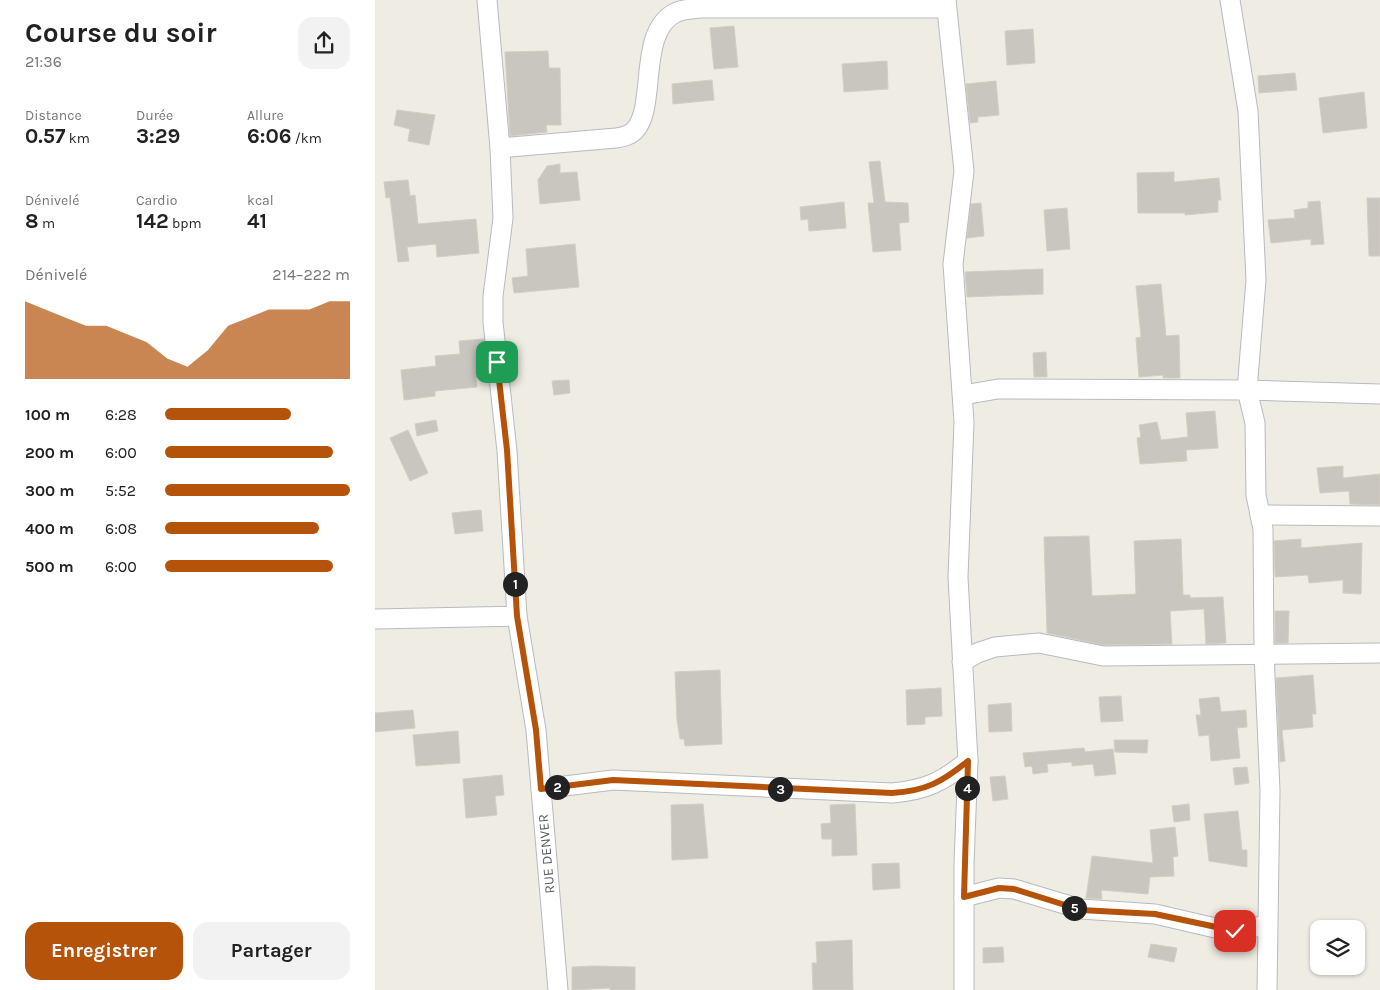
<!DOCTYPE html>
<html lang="fr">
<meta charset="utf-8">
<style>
body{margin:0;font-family:Karla,sans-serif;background:#f2f2f2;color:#222;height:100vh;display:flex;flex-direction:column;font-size:19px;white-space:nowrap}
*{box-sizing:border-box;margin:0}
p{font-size:16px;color:#767676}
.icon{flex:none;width:28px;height:28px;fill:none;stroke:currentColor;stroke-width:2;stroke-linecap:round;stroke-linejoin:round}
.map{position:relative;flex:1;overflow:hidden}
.side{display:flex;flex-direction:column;background:#fff;width:375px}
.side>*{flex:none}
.buttons{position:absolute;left:935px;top:920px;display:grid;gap:10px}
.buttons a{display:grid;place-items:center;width:55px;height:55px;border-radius:10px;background:#fff;box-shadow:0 1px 4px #0004;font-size:25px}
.pin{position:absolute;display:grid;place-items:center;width:42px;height:42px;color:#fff;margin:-21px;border-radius:10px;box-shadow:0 2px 8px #0006}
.km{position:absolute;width:25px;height:25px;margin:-12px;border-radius:50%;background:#222;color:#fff;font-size:14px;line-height:25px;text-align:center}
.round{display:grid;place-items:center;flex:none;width:52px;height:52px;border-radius:15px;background:#f2f2f2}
.head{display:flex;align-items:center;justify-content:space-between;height:85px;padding:0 25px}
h1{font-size:28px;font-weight:700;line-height:38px}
.metrics{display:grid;grid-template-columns:repeat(3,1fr);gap:8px;height:85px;padding:5px 25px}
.metrics div{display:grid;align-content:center}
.metrics b{font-size:21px;font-weight:700}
.metrics small{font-size:14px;font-weight:400}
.metrics p{font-size:14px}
.chart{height:140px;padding:10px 25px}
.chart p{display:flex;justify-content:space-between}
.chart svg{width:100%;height:90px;margin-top:5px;fill:#b45309;opacity:.7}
.action{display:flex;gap:10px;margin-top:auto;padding:10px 25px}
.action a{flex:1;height:58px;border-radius:15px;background:#b45309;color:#fff;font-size:20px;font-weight:700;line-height:58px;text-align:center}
.action a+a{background:#f2f2f2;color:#222}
ul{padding:0 25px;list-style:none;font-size:16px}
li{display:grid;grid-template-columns:80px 60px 1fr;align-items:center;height:38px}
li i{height:12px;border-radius:6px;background:#b45309}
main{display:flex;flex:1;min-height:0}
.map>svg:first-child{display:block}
.building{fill:#c9c6c0;stroke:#d3cec1}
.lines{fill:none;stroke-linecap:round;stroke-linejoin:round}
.minor-casing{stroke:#b8babf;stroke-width:21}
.minor{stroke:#fff;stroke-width:19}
.route-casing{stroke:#fff;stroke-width:10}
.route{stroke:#b45309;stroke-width:6}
.labels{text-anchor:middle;stroke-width:4;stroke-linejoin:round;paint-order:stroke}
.street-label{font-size:14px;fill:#5b5e64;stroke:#fff}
</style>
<main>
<section class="side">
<div class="head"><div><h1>Course du soir</h1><p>21:36</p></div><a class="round"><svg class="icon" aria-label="share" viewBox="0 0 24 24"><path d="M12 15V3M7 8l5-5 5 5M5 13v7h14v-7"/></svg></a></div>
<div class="metrics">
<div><p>Distance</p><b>0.57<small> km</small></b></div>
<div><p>Durée</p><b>3:29</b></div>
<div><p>Allure</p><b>6:06<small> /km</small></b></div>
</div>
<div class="metrics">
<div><p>Dénivelé</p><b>8<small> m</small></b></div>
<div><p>Cardio</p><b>142<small> bpm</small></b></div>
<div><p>kcal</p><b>41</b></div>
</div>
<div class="chart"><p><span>Dénivelé</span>214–222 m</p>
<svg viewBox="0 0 160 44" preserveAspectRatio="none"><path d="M0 44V6L10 10L20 14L30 18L40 18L50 22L60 26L70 34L80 38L90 30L100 18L110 14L120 10L130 10L140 10L150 6L160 6V44z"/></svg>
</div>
<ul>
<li><b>100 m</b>6:28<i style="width:68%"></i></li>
<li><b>200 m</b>6:00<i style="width:91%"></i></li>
<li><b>300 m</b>5:52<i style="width:100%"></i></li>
<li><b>400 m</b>6:08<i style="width:83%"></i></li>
<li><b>500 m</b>6:00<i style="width:91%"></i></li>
</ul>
<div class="action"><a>Enregistrer</a><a>Partager</a></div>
</section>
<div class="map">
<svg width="1005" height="990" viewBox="0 0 1005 990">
<rect width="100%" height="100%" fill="#eeece3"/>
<g class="building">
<path d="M 359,26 L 363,67 L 339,69 L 335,28 Z"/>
<path d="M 658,29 L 660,63 L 632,65 L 630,31 Z"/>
<path d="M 173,51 L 174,68 L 185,68 L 186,125 L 171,125 L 172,132 L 135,136 L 130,52 Z"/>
<path d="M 512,61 L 513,89 L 469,92 L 467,64 Z"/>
<path d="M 920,73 L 922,90 L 884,93 L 883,76 Z"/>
<path d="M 337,80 L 339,100 L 298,104 L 297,84 Z"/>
<path d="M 621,81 L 624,115 L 603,117 L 603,122 L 595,123 L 591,84 Z"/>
<path d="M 989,92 L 992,128 L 948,133 L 944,98 Z"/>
<path d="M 22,110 L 60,115 L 54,145 L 33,141 L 35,129 L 19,125 Z"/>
<path d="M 505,161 L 510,202 L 533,203 L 534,222 L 524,223 L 526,250 L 498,252 L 493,203 L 499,203 L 494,162 Z"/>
<path d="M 185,164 L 185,173 L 202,172 L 205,200 L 165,204 L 163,180 L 172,166 Z"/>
<path d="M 799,172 L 799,182 L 844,178 L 846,200 L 843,200 L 843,212 L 810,215 L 810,213 L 763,213 L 762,173 Z"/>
<path d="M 33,180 L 35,196 L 40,195 L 43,224 L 101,219 L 104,253 L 62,257 L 61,244 L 32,247 L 34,261 L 23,262 L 15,197 L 11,198 L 9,182 Z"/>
<path d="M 992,198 L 1005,198 L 1005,256 L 994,256 Z"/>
<path d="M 945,201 L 949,244 L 936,245 L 936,239 L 896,243 L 893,220 L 920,218 L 919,210 L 933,208 L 933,202 Z"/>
<path d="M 469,202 L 471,228 L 434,231 L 433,219 L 426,220 L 425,207 Z"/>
<path d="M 606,203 L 609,236 L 592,238 L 596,204 Z"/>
<path d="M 692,208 L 695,249 L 672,251 L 669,210 Z"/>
<path d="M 200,244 L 204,287 L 139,293 L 137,278 L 153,276 L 151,249 Z"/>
<path d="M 668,269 L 668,294 L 592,297 L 590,272 Z"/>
<path d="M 786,284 L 791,336 L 804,335 L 805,378 L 788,378 L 788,375 L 764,377 L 761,338 L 766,337 L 761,286 Z"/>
<path d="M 109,339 L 113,376 L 101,377 L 102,387 L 60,391 L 60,396 L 29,400 L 26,370 L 61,366 L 60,356 L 85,354 L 84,341 Z"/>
<path d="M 671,352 L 672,377 L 659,377 L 658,353 Z"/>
<path d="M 194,380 L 195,393 L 179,395 L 177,381 Z"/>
<path d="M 840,411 L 843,448 L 811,450 L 812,461 L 765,464 L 762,438 L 766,437 L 764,425 L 782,422 L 786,440 L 813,437 L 811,413 Z"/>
<path d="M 61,420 L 63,431 L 42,436 L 40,424 Z"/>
<path d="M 33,430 L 53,473 L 35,481 L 15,438 Z"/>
<path d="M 968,466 L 968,478 L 1005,474 L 1005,505 L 975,504 L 974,491 L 945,493 L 942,468 Z"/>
<path d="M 106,510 L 108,531 L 80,534 L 77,513 Z"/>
<path d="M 714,536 L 717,596 L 761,594 L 759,541 L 806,539 L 808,595 L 815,595 L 815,598 L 848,597 L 851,643 L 831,644 L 829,609 L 795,611 L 797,644 L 728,645 L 672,633 L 669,537 Z"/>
<path d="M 926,539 L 926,548 L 987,543 L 986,594 L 968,593 L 968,580 L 934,583 L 933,575 L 900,577 L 899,541 Z"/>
<path d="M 900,611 L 914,611 L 913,643 L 900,643 Z"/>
<path d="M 345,670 L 347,744 L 310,746 L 309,739 L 305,739 L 302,720 L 300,672 Z"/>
<path d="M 938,675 L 941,714 L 937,714 L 938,727 L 907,730 L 910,761 L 905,762 L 901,678 Z"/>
<path d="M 566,688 L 567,716 L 550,717 L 550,724 L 532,725 L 531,690 Z"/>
<path d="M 746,696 L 748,721 L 726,722 L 724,697 Z"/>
<path d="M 844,697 L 846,712 L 871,710 L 872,727 L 862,728 L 865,758 L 836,761 L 834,735 L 824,736 L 821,715 L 826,715 L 824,699 Z"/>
<path d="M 636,703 L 637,731 L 614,732 L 613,705 Z"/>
<path d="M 38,710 L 40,728 L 0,732 L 0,713 Z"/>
<path d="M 83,731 L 85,763 L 41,766 L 38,735 Z"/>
<path d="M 739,740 L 773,740 L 772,753 L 740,752 Z"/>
<path d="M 709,748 L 710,752 L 738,749 L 741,774 L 720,776 L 718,764 L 697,766 L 697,762 L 672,764 L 673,772 L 658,774 L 657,766 L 650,767 L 648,753 Z"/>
<path d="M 872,767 L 874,783 L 860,785 L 858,768 Z"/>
<path d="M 127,775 L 129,795 L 120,796 L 122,815 L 91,818 L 88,779 Z"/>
<path d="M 630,776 L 633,799 L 618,801 L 615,777 Z"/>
<path d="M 328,804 L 333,858 L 297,860 L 296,805 Z"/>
<path d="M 480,804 L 482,855 L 457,856 L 457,839 L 447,839 L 446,824 L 456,823 L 455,805 Z"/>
<path d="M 814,804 L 815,820 L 799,822 L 797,806 Z"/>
<path d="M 863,811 L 867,850 L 872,850 L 872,867 L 834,861 L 829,814 Z"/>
<path d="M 800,827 L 803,856 L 798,857 L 799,876 L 775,877 L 773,894 L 726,890 L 727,899 L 711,898 L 717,856 L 778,863 L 775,830 Z"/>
<path d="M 524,863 L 525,888 L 498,890 L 497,864 Z"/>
<path d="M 477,940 L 478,990 L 438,990 L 437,963 L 442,963 L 441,942 Z"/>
<path d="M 776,944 L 802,948 L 799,962 L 773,957 Z"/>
<path d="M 628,947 L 629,962 L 608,963 L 608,948 Z"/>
<path d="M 219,966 L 260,967 L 260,990 L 235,990 L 235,988 L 197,990 L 197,967 Z"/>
</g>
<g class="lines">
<defs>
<g id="minor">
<path d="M 112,0 L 125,148 L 128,218 L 118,296 L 118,322 L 132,451 L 142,616 L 161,730 L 183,990"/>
<path d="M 571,0 L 589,171 L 578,264 L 589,422 L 583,577 L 593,761 L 589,863 L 589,990"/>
<path d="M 855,0 L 873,111 L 881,280 L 872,390 L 880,423 L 881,495 L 888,529 L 889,653 L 895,791 L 892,990"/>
<path d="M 125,148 L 241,138 C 247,137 254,136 259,131 C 283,108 261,30 302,12 C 308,9 318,9 325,8 L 571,8"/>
<path d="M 588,395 L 623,389 L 872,390 L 1005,394"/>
<path d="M 885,515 L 1005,516"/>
<path d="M 0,619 L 142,616"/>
<path d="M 587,662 L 602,653 L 620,647 L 664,643 L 728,656 L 1005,653"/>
<path d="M 166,789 L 238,780 L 517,793 C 551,790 567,782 593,761"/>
<path d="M 589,897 L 624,888 L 639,889 L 706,909 L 780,914 L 849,930 L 860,931 L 892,925"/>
</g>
</defs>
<use href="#minor" class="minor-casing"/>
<use href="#minor" class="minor"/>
</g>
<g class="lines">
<defs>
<path id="route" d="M 122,362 L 132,450 L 142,616 L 161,730 L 166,789 L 238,780 L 517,793 C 551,791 567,782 593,761 L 589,897 L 624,888 L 639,889 L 706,910 L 780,914 L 860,931"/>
</defs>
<use href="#route" class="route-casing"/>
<use href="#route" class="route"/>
</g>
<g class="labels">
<g class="street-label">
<text transform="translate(171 854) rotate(-95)" y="5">RUE DENVER</text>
</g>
</g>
</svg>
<div class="buttons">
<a><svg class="icon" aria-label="layers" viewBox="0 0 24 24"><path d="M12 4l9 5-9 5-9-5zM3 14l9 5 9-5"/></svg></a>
</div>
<div class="pin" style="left:122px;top:362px;background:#1e9e55"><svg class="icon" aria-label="arrive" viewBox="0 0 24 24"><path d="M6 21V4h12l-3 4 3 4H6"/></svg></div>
<div class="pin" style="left:860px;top:931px;background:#d93025"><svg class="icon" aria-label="check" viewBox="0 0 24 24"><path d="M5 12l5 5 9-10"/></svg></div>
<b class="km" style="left:140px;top:584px">1</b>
<b class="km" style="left:182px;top:787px">2</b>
<b class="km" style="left:405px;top:789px">3</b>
<b class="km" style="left:592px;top:788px">4</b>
<b class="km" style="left:699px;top:908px">5</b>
</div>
</main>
